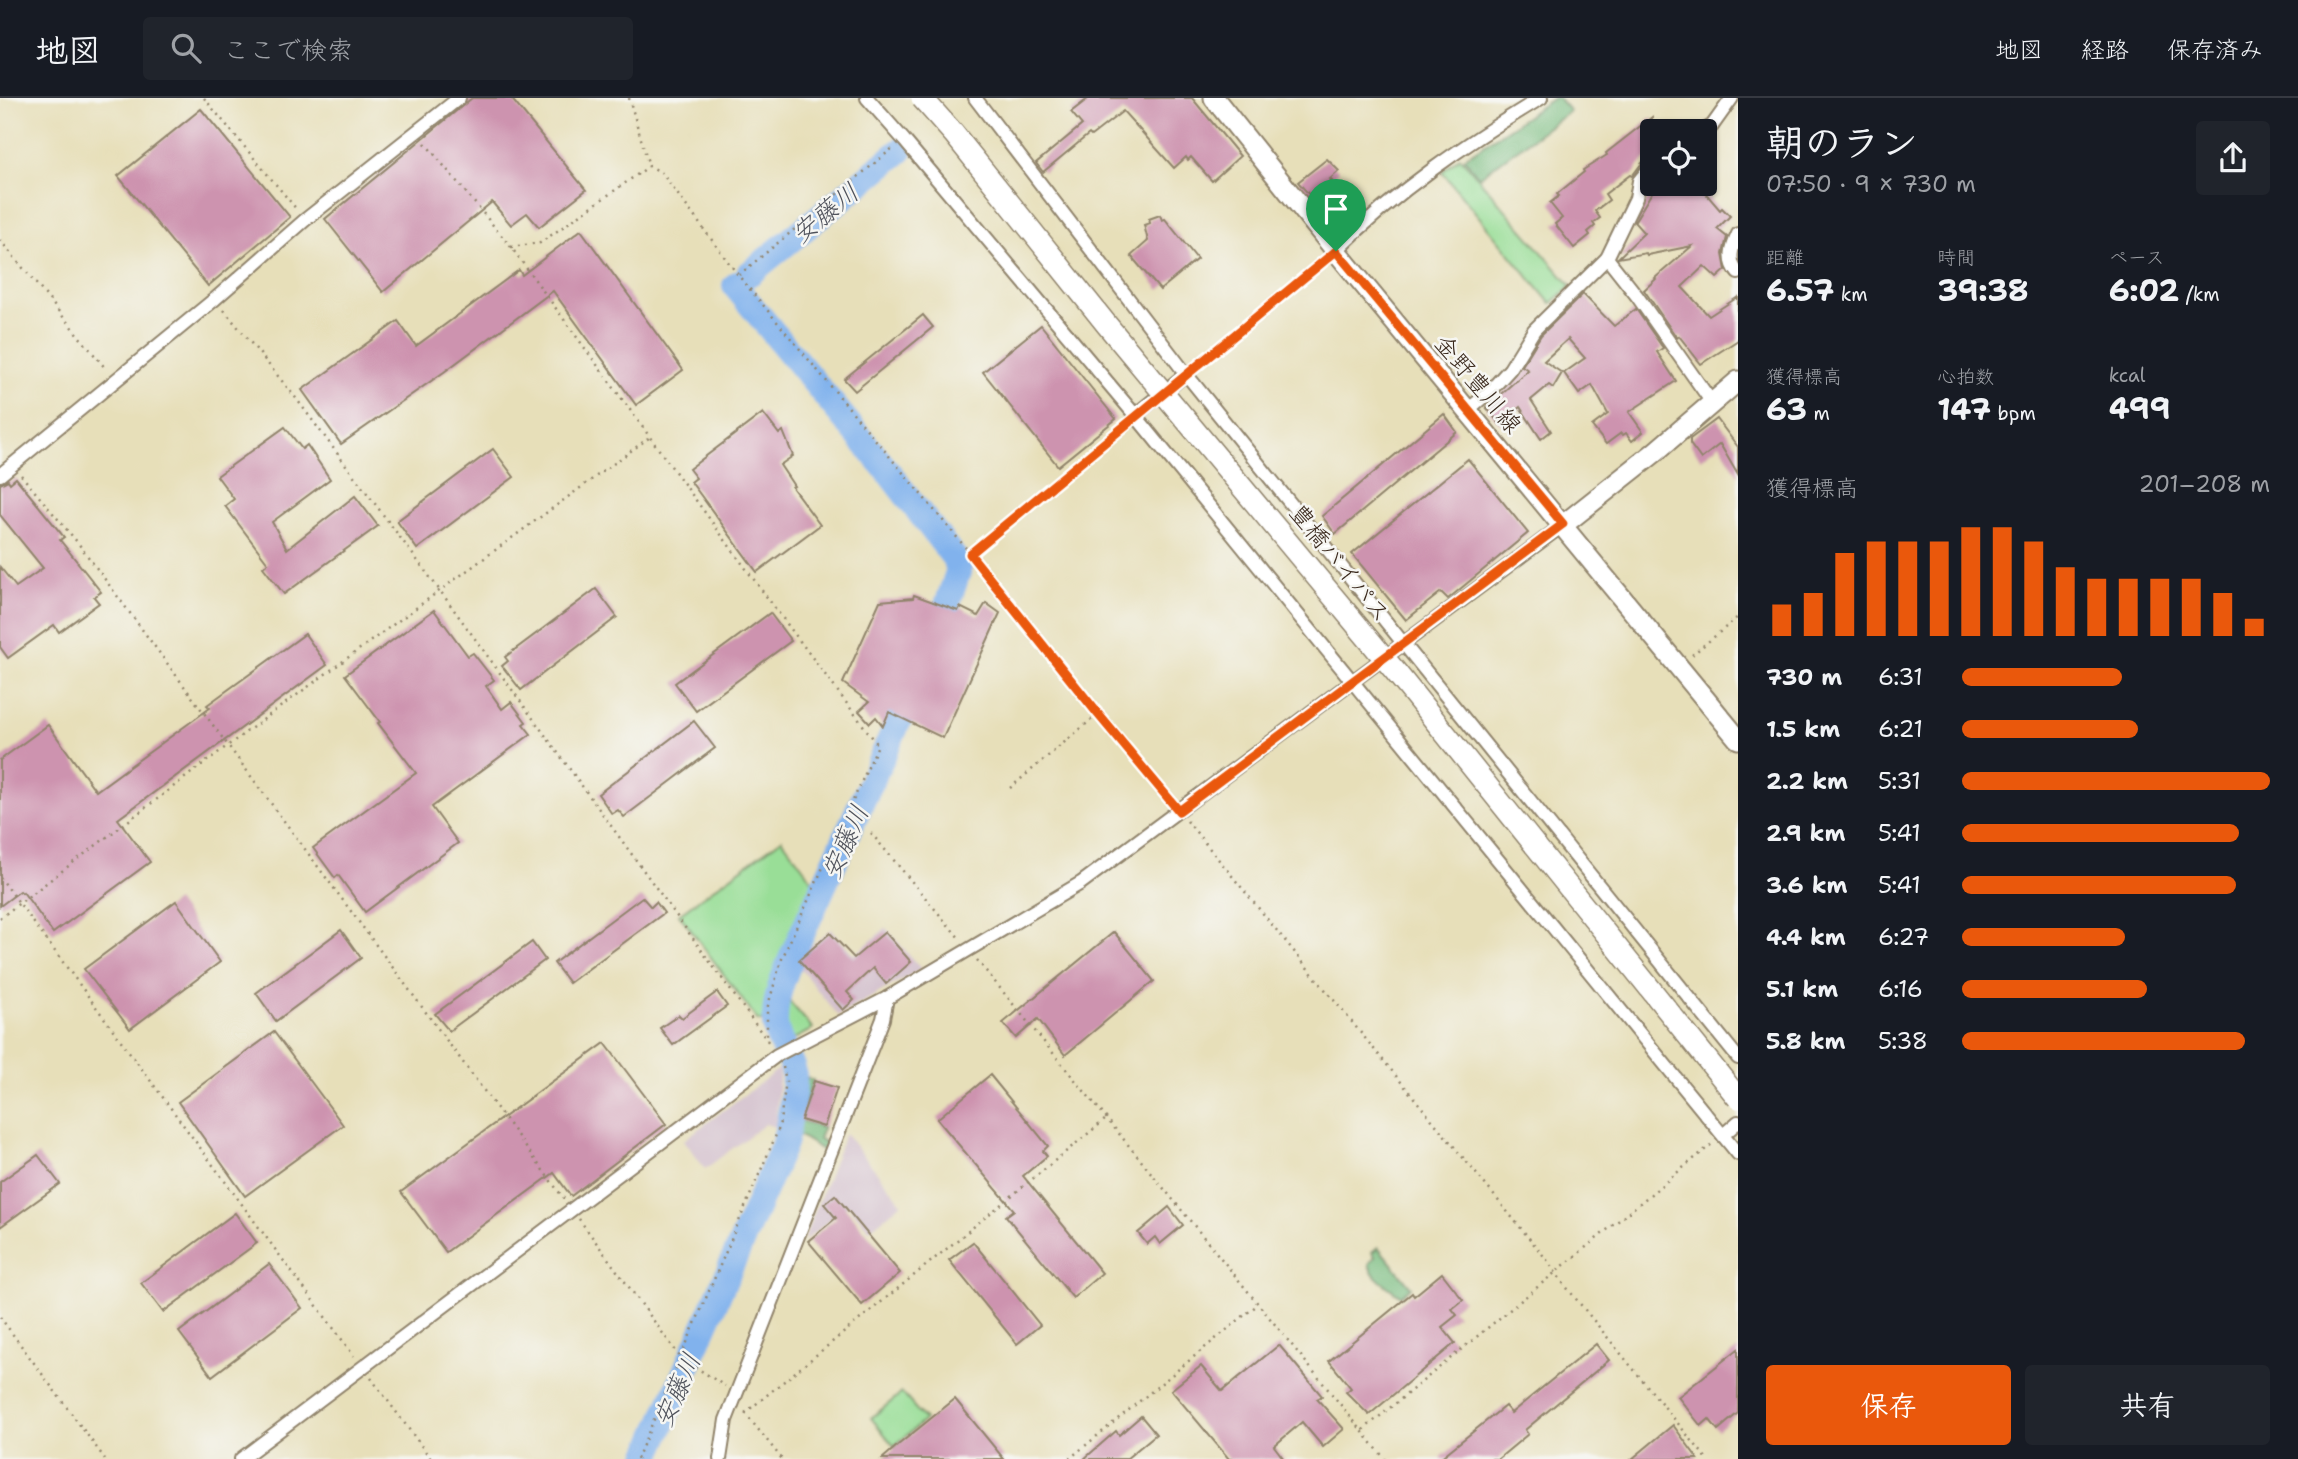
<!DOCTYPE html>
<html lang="ja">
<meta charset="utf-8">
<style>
body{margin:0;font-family:"Shantell Sans","Klee One",sans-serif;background:#20242c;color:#f1f3f6;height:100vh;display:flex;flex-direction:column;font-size:26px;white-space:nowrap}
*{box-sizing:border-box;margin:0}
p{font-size:23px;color:#9ea1a6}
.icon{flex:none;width:38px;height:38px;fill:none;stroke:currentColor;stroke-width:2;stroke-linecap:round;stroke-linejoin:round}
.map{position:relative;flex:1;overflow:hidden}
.sheet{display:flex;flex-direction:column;background:#171b24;width:560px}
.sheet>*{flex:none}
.tools{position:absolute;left:1640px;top:21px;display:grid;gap:14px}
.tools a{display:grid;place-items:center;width:77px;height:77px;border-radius:7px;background:#171b24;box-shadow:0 2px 5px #0004;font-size:35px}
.pin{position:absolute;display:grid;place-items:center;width:60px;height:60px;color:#fff;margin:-72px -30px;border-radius:50% 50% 50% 0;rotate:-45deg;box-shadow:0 0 7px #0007}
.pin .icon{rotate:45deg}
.round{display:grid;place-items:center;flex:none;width:74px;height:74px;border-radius:7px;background:#20242c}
.summary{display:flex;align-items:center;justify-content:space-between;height:119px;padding:0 28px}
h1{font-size:38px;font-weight:700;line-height:52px}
.metrics{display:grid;grid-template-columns:repeat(3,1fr);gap:10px;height:119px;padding:7px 28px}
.metrics div{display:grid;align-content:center}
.metrics b{font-size:30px;font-weight:700}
.metrics small{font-size:19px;font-weight:400}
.metrics p{font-size:19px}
.chart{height:196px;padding:14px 28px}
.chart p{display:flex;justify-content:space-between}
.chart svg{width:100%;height:126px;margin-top:7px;stroke:#ea580c;stroke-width:6}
.cta{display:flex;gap:14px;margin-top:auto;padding:14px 28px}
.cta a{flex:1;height:80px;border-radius:7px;background:#ea580c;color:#fff;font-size:28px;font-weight:700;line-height:80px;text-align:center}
.cta a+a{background:#20242c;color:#f1f3f6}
ul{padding:0 28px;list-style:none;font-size:23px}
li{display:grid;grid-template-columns:112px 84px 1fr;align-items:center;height:52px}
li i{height:18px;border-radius:9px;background:#ea580c}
header{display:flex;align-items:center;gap:42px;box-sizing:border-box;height:98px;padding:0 35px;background:#171b24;border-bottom:2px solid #363941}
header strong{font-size:33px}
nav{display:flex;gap:38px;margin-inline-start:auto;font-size:24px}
.search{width:490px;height:63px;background:#20242c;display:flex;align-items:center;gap:18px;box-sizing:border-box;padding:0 24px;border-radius:7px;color:#9ea1a6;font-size:26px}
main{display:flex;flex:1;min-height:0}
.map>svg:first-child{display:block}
.industrial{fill:#d1bdcb}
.green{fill:#99de97;stroke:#6a845a;stroke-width:2}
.forest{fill:#7abd80;stroke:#5a744f;stroke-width:2}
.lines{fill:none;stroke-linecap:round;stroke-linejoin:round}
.river{stroke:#81b2ed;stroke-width:26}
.building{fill:#cd93af}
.minor-casing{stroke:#91846c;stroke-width:16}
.secondary-casing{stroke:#91846c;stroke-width:23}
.path{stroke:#91846c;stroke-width:2.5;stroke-dasharray:2 5;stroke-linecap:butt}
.minor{stroke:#fff;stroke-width:12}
.secondary{stroke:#fff;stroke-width:19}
.trunk-bridge-casing{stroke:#91846c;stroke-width:24;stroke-linecap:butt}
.trunk-bridge{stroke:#fff;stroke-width:21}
.route-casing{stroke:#fff;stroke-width:14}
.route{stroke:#ea580c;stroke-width:9}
.labels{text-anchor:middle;stroke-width:5;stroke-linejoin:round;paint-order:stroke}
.street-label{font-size:24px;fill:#3b2a1e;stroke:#f6f6f2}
.water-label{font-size:26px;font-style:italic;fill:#50535c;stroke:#f6f6f2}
</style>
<header>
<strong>地図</strong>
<div class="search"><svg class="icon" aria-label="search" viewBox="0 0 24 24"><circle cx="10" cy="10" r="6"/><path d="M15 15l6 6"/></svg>ここで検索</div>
<nav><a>地図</a><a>経路</a><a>保存済み</a></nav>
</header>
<main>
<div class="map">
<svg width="1738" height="1361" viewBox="0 0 1738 1361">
<rect width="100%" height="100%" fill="#f6f6f2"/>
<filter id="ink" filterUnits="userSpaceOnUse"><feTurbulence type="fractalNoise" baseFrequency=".0143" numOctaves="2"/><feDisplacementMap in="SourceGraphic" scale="14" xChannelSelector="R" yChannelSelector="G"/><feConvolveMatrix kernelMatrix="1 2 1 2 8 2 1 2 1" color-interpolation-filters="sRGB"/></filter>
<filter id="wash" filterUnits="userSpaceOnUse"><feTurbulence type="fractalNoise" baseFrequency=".00686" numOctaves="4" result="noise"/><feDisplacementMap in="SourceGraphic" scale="28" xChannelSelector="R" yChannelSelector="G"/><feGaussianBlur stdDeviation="1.57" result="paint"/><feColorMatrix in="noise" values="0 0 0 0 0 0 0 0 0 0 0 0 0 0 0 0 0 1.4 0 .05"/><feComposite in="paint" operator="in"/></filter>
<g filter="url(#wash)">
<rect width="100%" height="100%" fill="#e7dfb9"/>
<g class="industrial">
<path d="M 886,830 L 921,871 L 838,918 L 794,863 L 831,831 L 854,857 Z"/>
<path d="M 780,970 L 775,1029 L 765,1026 L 705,1071 L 684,1042 Z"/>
<path d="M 845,1035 L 902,1105 L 869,1132 L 848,1107 L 803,1144 Z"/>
</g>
<g class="green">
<path d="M 1460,59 L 1571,188 L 1551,206 L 1442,74 Z"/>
<path d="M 782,741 L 813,783 C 792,829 772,873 765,923 L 758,923 L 679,816 Z"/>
<path d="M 784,897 L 813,931 L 785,946 L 780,932 Z"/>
<path d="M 902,1295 L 925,1322 L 894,1348 L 871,1320 Z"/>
</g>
<g class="forest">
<path d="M 1554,0 L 1558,0 L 1570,13 L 1479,79 L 1464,60 Z"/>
<path d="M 797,976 L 813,982 L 800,1022 L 823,1030 L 819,1041 L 825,1044 L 824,1053 L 795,1035 Z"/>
<path d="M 1378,1149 L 1411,1189 L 1401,1198 C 1389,1189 1372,1180 1369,1166 L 1375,1159 L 1372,1154 Z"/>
</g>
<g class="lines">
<g class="river">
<path d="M 749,176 L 900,53"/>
<path d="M 739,185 L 735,188 L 890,376 L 955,461 L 959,471 L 935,543"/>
<path d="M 647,1361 L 784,1046 C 788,1030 797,986 793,971 C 788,956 776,941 775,925 C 774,896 788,868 799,842 L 915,587"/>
</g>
</g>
<g id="blocks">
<g class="building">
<path d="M 472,0 L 511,0 L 586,92 L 539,129 L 527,115 L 511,127 L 492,104 L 383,194 L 325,121 Z"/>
<path d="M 1089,0 L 1192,0 L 1240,58 L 1212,83 L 1191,59 L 1188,62 L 1186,59 L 1174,70 L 1123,13 L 1091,38 L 1089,36 L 1043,74 L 1036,65 L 1082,27 L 1071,14 Z"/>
<path d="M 201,11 L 290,119 L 208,188 L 118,78 Z"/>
<path d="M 1652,19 L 1652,58 L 1645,61 L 1632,78 L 1630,77 L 1605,96 L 1609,102 L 1595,113 L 1600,120 L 1593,125 L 1595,128 L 1588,134 L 1590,137 L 1574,150 L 1555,126 L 1562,120 L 1550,105 L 1559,98 L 1557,96 L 1584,74 L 1583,72 L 1607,57 L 1606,55 Z"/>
<path d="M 1327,61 L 1339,73 L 1330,81 L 1332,83 L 1311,99 L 1298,84 Z"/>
<path d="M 1657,86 L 1709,86 L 1702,91 L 1720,112 L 1722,110 L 1730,118 L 1717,131 L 1727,139 L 1723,156 L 1726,172 L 1717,180 L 1704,168 L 1682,189 L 1709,218 L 1738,199 L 1738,242 L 1701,266 L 1679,238 L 1677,240 L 1644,192 L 1656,181 L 1655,180 L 1692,148 L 1647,157 L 1646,155 L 1618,160 L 1644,135 L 1634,124 Z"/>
<path d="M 1160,117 L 1162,122 L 1165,121 L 1197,161 L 1160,192 L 1131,158 L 1148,143 L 1144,127 L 1150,125 L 1149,121 Z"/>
<path d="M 581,132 L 683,272 L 636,307 L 553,193 L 444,274 L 341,346 L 302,292 L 398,223 L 416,248 L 519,172 L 522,177 Z"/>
<path d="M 1583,196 L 1614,228 L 1636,211 L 1663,250 L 1657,254 L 1676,283 L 1629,314 L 1643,334 L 1632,343 L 1626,335 L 1623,337 L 1621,335 L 1606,346 L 1592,328 L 1608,316 L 1592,287 L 1579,296 L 1564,275 L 1585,260 L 1568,241 L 1544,263 L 1562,275 L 1553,290 L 1549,287 L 1531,302 L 1551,333 L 1541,341 L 1520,309 L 1500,326 L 1486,309 L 1528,272 L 1522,268 L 1541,237 Z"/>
<path d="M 923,217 L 933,229 L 855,293 L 844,281 Z"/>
<path d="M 1041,227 L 1116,321 L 1058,368 L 983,274 Z"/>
<path d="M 763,315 L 779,336 L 783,333 L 793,358 L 780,367 L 794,388 L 792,389 L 820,427 L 757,474 L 691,384 L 696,380 L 689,371 Z"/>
<path d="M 1444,316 L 1457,334 L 1335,436 L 1322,418 Z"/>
<path d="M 1717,321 L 1738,349 L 1738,377 L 1720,346 L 1701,361 L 1690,346 L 1690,341 Z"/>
<path d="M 285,329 L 302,351 L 307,347 L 330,381 L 272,424 L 287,451 L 355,398 L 378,428 L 284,496 L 263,469 L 268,465 L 225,408 L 234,401 L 217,378 Z"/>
<path d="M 493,351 L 514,379 L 417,451 L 397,423 Z"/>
<path d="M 1468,361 L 1528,435 L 1448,501 L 1441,494 L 1406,522 L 1352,456 Z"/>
<path d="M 16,380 L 64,439 L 60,442 L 101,494 L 94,499 L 99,505 L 59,534 L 54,527 L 8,560 L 0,549 L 0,469 L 16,489 L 43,470 L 0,417 L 0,386 L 8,382 L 10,385 Z"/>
<path d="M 596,491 L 617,519 L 521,592 L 502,568 L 508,563 L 505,559 Z"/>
<path d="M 914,497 L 958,513 L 960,509 L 978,518 L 986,505 L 1000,515 L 943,640 L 889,614 L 883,628 L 876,619 L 870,625 L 859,613 L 869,604 L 843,585 L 880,503 L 913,500 Z"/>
<path d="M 434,512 L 468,558 L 473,555 L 494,582 L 486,588 L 502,611 L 511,604 L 526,624 L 523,626 L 531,636 L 432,709 L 458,745 L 365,814 L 338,777 L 335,780 L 313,750 L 416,675 L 378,625 L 380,624 L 345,577 Z"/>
<path d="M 770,515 L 791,543 L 696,613 L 675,585 Z"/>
<path d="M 305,536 L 327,567 L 118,721 L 150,764 L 53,835 L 23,794 L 22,795 L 20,793 L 0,808 L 0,662 L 48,627 L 96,693 L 210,610 L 207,607 Z"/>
<path d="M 694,623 L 715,650 L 624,719 L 618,712 L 612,716 L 598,696 Z"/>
<path d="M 642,799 L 651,809 L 656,804 L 664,815 L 569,885 L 554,865 Z"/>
<path d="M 176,803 L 220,864 L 130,931 L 84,871 Z"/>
<path d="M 341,832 L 361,860 L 276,923 L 256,895 Z"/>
<path d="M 885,834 L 911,864 L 886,886 L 873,870 L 847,894 L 854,902 L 843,912 L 799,862 L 830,835 L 854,860 Z"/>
<path d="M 1114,834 L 1154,883 L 1065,957 L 1038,921 L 1016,940 L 1003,925 Z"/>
<path d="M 532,844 L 545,862 L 449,933 L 435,916 Z"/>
<path d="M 717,894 L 727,908 L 673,947 L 660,930 L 679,917 L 682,920 Z"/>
<path d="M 274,934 L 343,1027 L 245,1098 L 178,1004 Z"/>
<path d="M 605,945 L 666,1026 L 571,1098 L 554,1075 L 446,1154 L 401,1094 Z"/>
<path d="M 990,977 L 1048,1048 L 1043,1053 L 1047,1058 L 1023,1078 L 1102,1175 L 1073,1200 L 1006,1118 L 1014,1112 L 937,1021 Z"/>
<path d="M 814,983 L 837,990 L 824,1029 L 801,1022 Z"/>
<path d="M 38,1057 L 60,1086 L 0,1129 L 0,1084 Z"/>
<path d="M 835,1097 L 900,1175 L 862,1207 L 808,1143 L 836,1120 L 824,1106 Z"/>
<path d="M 1169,1109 L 1183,1127 L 1160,1146 L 1155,1139 L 1147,1146 L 1138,1135 Z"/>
<path d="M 235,1115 L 257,1145 L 163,1214 L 141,1185 Z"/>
<path d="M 973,1144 L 1040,1227 L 1017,1246 L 949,1162 Z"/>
<path d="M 269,1166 L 302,1210 L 212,1278 L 179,1234 Z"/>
<path d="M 1442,1175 L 1463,1202 L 1452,1211 L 1457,1217 L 1442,1229 L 1455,1245 L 1369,1317 L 1346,1294 L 1351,1290 L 1329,1263 L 1412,1195 L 1414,1198 Z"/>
<path d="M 1596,1246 L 1609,1262 L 1525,1332 L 1528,1336 L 1498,1361 L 1439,1361 L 1505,1308 L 1511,1315 Z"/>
<path d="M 1279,1247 L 1322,1298 L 1317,1301 L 1344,1331 L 1323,1349 L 1302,1324 L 1274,1348 L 1284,1361 L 1229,1361 L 1171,1292 L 1201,1268 L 1222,1293 Z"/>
<path d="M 1738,1251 L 1738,1315 L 1718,1332 L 1709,1321 L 1701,1328 L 1678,1299 Z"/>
<path d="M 955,1301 L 1004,1361 L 882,1361 L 898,1347 Z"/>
<path d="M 1141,1318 L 1156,1336 L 1126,1361 L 1084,1361 L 1116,1333 L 1119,1337 Z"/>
<path d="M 1673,1327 L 1698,1361 L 1632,1361 Z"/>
</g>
</g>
</g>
<g filter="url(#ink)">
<use href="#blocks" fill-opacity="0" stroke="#91846c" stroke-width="2"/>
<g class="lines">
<defs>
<g id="minor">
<path d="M 867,0 L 904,42 L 1135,317 L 1738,1056"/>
<path d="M 975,0 L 1186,276 L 1738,960"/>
<path d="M 1702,33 L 1712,28 L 1732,0"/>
<path d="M 1738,136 C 1732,149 1727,163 1738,175"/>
<path d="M 1336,153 C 1396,93 1468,44 1541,0"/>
<path d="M 1607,160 L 1637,198 L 1713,306"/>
<path d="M 1468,312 L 1489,294 L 1510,271 L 1534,232 L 1607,160 L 1636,100 L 1639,83 L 1652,67"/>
<path d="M 1135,317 L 1186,276"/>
<path d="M 0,377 L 215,201 L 305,122 L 459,0"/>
<path d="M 1723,1037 L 1738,1024"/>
<path d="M 241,1361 L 777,957 L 887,900 L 1081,785 L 1563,427"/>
<path d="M 720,1361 L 726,1322 L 883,921 L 887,900"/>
</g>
<g id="secondary">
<path d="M 1214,0 L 1336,153 L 1738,641"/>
<path d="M 1563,427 L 1654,355 L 1738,283"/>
</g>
</defs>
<use href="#minor" class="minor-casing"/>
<use href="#secondary" class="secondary-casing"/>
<g class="path">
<path d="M 204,0 L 298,113"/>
<path d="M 629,0 L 649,68 L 661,74 L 738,177 L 970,455 L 1098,616 L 1170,702"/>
<path d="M 425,45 L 511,149 L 763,494 L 878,647 L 781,863 L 767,911 L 767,942"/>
<path d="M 0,142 L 106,271"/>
<path d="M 511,149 L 540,145 L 648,69"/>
<path d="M 739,177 L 893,50"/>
<path d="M 224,212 L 295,299 L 441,494 L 769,945"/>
<path d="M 1195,268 L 1323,164"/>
<path d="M 21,377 L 78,445 L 565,1102"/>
<path d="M 970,455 L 1126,325"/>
<path d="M 1692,557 L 1738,519"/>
<path d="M 1010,690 L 1098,616"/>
<path d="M 1187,723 L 1547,1162 L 1563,1185 L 1707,1361"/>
<path d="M 871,735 L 960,841"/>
<path d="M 0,779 L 354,1258"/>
<path d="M 0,820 L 227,648 L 650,339"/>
<path d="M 977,862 L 1385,1361"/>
<path d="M 579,1121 L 681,1260 L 725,1288"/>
<path d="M 0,1219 L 105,1361"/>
<path d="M 371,1280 L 431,1361"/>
<path d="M 745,1315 L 782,1361"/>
<path d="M 745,1315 L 1106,1021"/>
<path d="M 1363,1332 L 1712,1046"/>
<path d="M 637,1361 L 779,1030 L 786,983 L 783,969"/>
<path d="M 1069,1361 L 1257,1207"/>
</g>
<use href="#minor" class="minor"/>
<use href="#secondary" class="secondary"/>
<defs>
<path id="trunk-bridge" d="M 922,0 L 954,36 L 1107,227 L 1395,573 L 1738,1000"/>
</defs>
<use href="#trunk-bridge" class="trunk-bridge-casing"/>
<use href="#trunk-bridge" class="trunk-bridge"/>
</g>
</g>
<g class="lines" filter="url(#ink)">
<defs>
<path id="route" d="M 1336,153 L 1563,426 L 1179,713 L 1098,616 L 970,456 Z"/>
</defs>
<use href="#route" class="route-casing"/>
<use href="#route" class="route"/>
</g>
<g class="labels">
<g class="street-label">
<text transform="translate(1478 286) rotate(50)" y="8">金野豊川線</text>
<text transform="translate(1340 465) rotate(51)" y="8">豊橋バイパス</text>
</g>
<g class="water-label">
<text transform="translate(825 115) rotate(-39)" y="9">安藤川</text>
<text transform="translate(845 744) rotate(-66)" y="9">安藤川</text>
<text transform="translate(677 1292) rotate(-66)" y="9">安藤川</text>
</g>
</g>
</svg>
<div class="tools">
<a><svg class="icon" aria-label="locate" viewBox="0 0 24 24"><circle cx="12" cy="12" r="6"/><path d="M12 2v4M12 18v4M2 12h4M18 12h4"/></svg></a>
</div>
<div class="pin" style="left:1336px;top:153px;background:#1e9e55"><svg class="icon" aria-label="arrive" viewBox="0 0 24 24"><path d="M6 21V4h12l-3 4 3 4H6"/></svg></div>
</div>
<section class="sheet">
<div class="summary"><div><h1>朝のラン</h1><p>07:50 · 9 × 730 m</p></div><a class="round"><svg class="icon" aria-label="share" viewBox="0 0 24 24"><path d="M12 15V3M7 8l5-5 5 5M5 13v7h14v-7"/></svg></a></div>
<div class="metrics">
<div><p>距離</p><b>6.57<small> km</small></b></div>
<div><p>時間</p><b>39:38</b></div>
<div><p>ペース</p><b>6:02<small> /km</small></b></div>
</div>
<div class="metrics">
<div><p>獲得標高</p><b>63<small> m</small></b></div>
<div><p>心拍数</p><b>147<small> bpm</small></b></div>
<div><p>kcal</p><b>499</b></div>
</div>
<div class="chart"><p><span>獲得標高</span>201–208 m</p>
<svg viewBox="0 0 160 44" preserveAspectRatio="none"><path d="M5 44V33M15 44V29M25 44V15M35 44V11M45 44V11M55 44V11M65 44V6M75 44V6M85 44V11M95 44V20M105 44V24M115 44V24M125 44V24M135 44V24M145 44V29M155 44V38"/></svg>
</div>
<ul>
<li><b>730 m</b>6:31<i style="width:52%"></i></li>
<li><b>1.5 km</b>6:21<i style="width:57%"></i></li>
<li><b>2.2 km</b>5:31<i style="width:100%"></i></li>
<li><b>2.9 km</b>5:41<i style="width:90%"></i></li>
<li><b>3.6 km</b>5:41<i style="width:89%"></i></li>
<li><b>4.4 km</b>6:27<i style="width:53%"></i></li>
<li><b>5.1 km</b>6:16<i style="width:60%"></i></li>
<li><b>5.8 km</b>5:38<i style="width:92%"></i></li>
</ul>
<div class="cta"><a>保存</a><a>共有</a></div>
</section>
</main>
